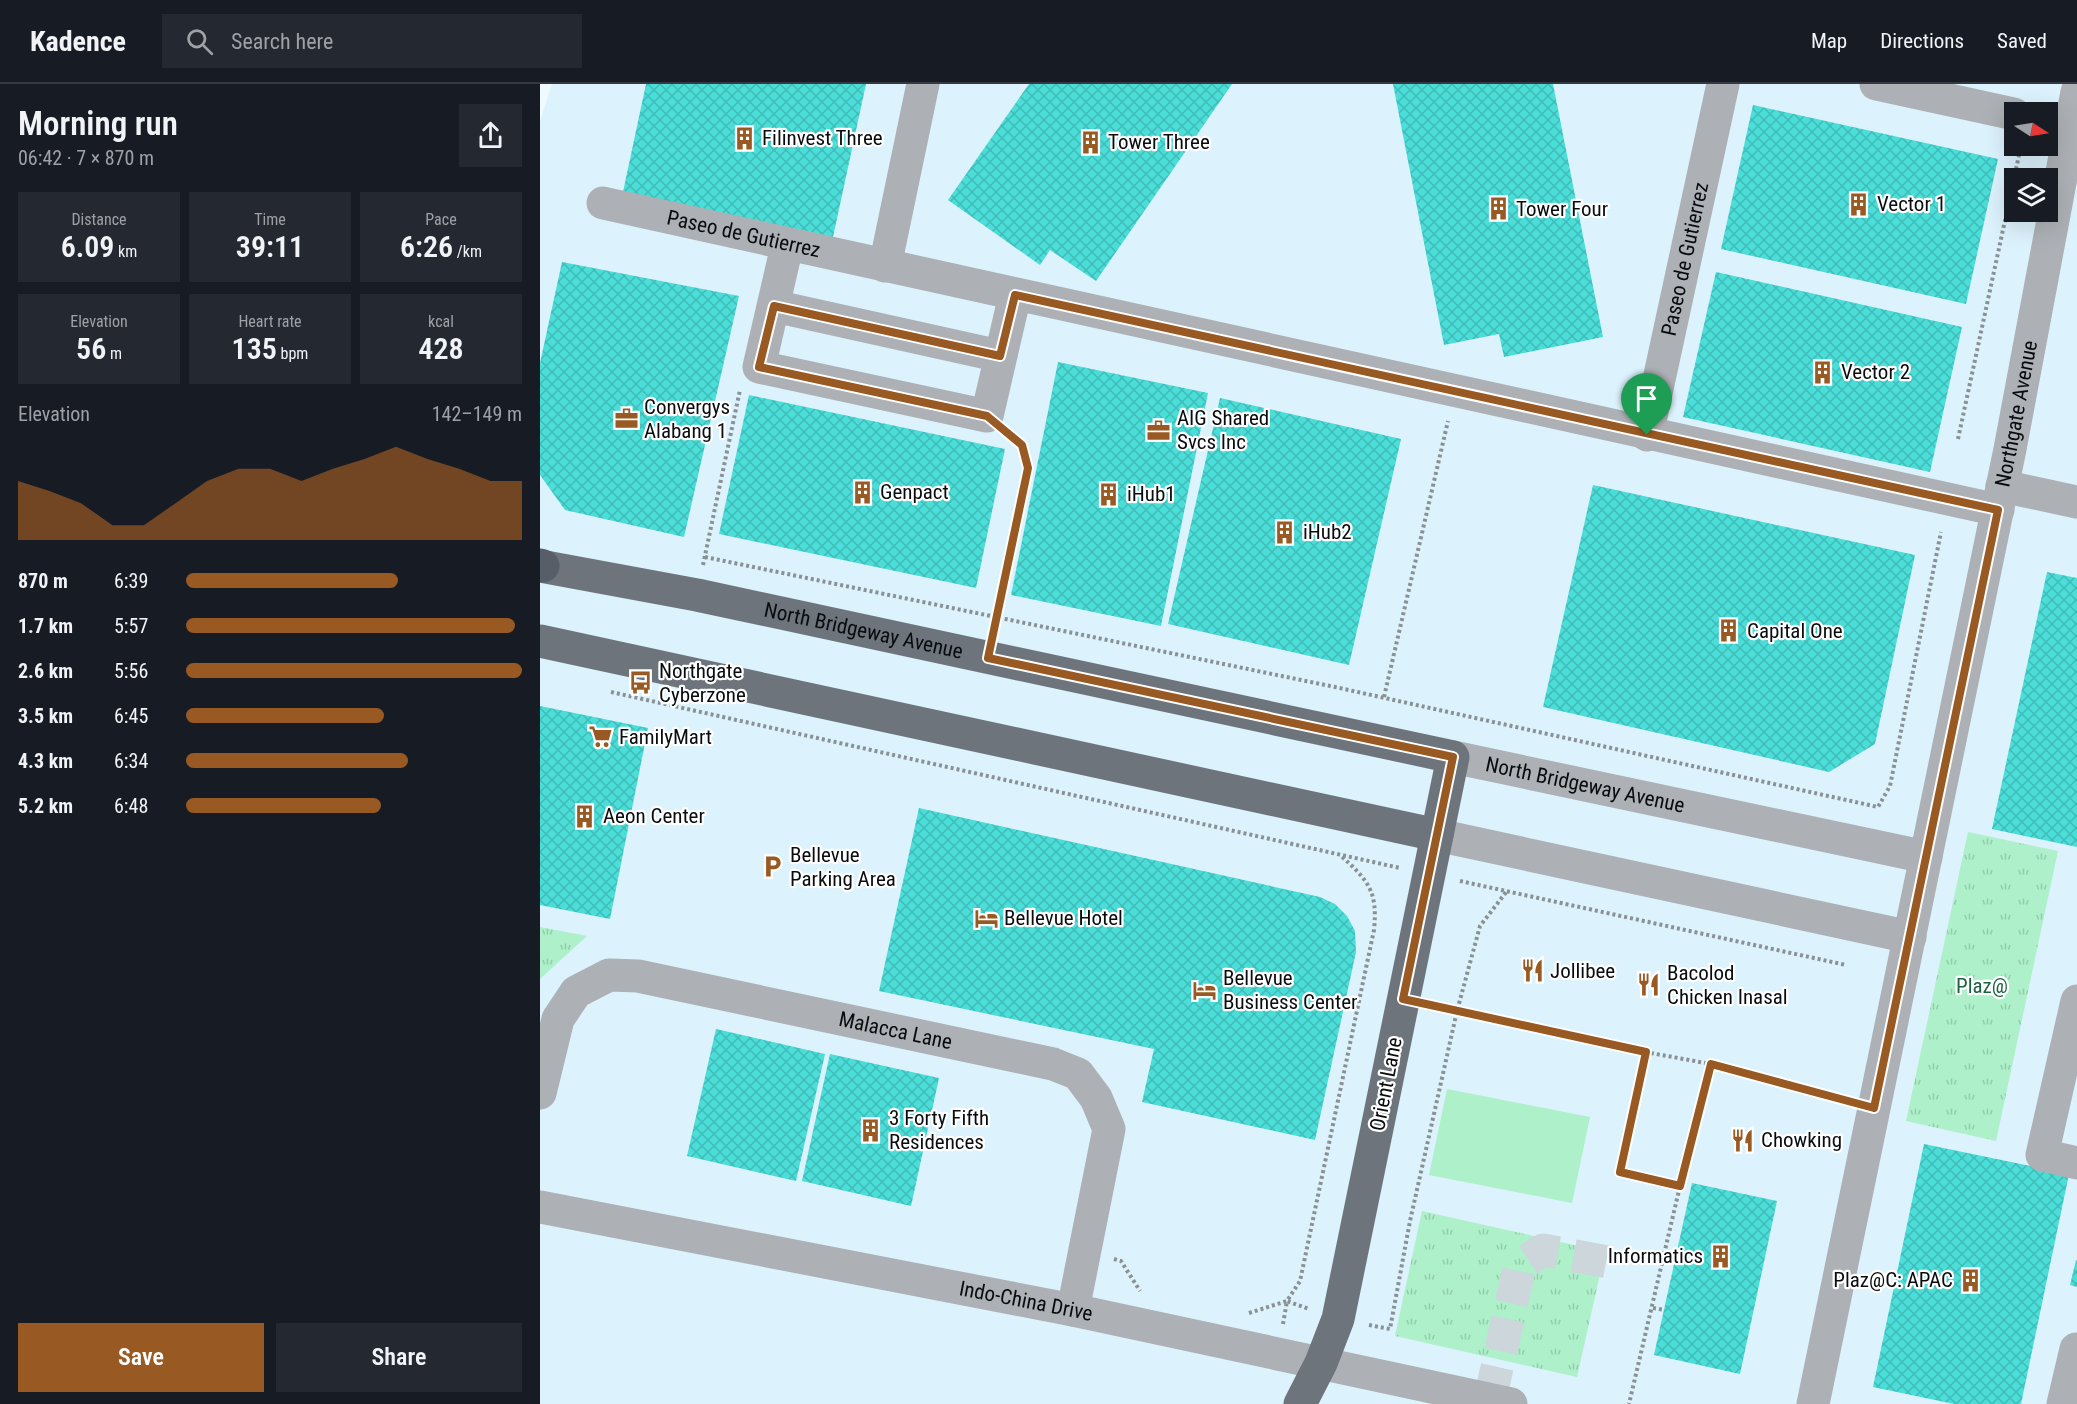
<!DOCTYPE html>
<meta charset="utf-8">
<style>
body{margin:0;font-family:"Roboto Condensed",sans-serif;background:#242831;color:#f1f3f6;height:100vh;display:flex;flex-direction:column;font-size:22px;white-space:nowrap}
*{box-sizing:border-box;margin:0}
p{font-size:20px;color:#9ea1a6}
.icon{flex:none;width:33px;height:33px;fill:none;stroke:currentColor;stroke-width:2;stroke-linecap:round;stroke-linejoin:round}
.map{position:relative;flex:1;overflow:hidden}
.panel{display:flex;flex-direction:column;background:#171b24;width:540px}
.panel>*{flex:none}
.needle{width:39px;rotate:102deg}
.fabs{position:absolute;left:1464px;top:18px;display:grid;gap:12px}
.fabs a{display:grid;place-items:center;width:54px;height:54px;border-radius:0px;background:#171b24;box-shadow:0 6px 24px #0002;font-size:30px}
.pin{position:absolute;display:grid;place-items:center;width:51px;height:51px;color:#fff;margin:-62px -26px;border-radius:50% 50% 50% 0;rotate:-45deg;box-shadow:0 0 6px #0007}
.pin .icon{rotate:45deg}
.round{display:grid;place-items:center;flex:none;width:63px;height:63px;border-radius:0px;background:#242831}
.summary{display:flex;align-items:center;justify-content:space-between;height:102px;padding:0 18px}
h1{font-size:33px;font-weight:600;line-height:45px}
.figures{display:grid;grid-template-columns:repeat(3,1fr);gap:9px;height:102px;padding:6px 18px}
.figures div{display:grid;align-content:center;border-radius:0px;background:#242831;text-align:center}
.figures b{font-size:30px;font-weight:600}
.figures small{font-size:16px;font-weight:400}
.figures p{font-size:16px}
.chart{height:168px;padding:12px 18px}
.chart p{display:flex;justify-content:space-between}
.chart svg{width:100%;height:108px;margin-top:6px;fill:#995922;opacity:.7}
.primary-button{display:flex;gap:12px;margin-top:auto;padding:12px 18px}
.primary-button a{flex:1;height:69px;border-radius:0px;background:#995922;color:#fff;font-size:24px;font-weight:600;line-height:69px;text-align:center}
.primary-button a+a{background:#242831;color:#f1f3f6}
ul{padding:0 18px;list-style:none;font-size:20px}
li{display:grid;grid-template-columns:96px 72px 1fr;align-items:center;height:45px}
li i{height:15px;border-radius:8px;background:#995922}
header{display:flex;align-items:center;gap:36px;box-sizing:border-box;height:84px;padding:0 30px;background:#171b24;border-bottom:2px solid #363941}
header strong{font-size:28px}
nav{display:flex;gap:33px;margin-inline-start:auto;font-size:21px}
.search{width:420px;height:54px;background:#242831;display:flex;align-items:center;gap:15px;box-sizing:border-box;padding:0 21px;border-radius:0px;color:#9ea1a6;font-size:22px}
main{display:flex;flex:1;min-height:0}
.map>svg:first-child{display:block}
.built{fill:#dcf2fc;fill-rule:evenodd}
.grass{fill:url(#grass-tufts)}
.pitch{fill:#adf0c9}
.building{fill:url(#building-cross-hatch)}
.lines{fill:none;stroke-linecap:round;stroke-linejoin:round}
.minor-tunnel{stroke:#ccd6db;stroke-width:33;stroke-dasharray:33 16;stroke-linecap:butt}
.path{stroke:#899195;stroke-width:4;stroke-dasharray:3 3;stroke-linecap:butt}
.minor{stroke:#adb0b4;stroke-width:33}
.major{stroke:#6e747c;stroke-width:33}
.highway{stroke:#585e67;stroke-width:33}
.route-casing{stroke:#fff;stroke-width:12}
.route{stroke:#995922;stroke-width:8}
.labels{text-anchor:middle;stroke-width:4.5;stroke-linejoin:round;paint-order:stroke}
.poi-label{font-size:21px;fill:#080c0e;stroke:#fff;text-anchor:start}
.street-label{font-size:21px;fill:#080c0e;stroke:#fff}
.park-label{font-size:21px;fill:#196340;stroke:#fff}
</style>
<header>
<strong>Kadence</strong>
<div class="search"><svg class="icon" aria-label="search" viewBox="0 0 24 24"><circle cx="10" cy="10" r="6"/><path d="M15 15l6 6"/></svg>Search here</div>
<nav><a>Map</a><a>Directions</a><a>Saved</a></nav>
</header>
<main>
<section class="panel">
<div class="summary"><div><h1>Morning run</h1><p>06:42 · 7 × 870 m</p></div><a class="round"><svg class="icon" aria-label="share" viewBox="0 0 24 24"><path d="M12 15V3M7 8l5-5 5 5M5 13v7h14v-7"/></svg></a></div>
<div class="figures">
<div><p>Distance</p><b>6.09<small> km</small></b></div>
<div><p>Time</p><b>39:11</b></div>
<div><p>Pace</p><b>6:26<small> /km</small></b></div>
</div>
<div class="figures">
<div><p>Elevation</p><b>56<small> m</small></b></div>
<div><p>Heart rate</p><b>135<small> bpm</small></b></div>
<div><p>kcal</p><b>428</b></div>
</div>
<div class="chart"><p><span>Elevation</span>142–149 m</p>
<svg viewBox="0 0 160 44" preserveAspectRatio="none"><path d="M0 44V20L10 24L20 29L30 38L40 38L50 29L60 20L70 15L80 15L90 20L100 15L110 11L120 6L130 11L140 15L150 20L160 20V44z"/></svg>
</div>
<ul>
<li><b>870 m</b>6:39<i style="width:63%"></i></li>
<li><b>1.7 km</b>5:57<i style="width:98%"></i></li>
<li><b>2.6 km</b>5:56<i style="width:100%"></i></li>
<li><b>3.5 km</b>6:45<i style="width:59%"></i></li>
<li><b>4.3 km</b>6:34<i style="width:66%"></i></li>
<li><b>5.2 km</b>6:48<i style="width:58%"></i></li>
</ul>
<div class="primary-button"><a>Save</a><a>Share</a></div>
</section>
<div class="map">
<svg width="1537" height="1320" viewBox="0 0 1537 1320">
<defs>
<pattern id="grass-tufts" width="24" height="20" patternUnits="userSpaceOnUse" patternTransform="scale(1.5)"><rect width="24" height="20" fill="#adf0c9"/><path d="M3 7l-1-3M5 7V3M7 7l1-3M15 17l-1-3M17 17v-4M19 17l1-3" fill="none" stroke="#93cdab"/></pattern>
<pattern id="building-cross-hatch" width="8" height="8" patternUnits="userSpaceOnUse" patternTransform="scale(1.5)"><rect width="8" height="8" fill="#4bddd8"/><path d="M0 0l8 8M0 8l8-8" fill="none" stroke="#40bcb8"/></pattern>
</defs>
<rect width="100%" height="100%" fill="#effaff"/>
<path class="built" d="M 12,0 L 1537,0 L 1537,1320 L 0,1320 L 0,37 ZM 1474,28 L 1508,28 L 1508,62 L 1474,62 ZM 1474,94 L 1508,94 L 1508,128 L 1474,128 Z"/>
<g class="grass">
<path d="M 1428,748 L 1518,767 L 1456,1057 L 1366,1037 Z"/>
<path d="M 0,843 L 47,852 L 0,895 Z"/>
<path d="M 882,1127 L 1065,1168 L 1037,1293 L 855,1252 Z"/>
</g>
<path class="pitch" d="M 907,1005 L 1050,1033 L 1032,1119 L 889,1091 Z"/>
<g class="building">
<path d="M 106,0 L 326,0 L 293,153 L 83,108 Z"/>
<path d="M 489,0 L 692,0 L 556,197 L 510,166 L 500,181 L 408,116 Z"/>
<path d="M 853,0 L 1013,0 L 1063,253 L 964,273 L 959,250 L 904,261 Z"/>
<path d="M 1213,21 L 1458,75 L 1426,220 L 1181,165 Z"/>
<path d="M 22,178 L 199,212 L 144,453 L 25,426 L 0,391 L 0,279 Z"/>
<path d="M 1176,188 L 1422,243 L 1390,388 L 1143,333 Z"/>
<path d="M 518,278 L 668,309 L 621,542 L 471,511 Z"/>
<path d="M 209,311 L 465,365 L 436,504 L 179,450 Z"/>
<path d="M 680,314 L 861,355 L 809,581 L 628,540 Z"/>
<path d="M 1053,401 L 1375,471 L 1335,660 L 1289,688 L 1003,623 Z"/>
<path d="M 1507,488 L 1537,494 L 1537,763 L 1452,745 Z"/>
<path d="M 0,622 L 108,644 L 70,835 L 0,821 Z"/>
<path d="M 379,724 L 780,813 L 795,820 L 807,832 L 815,847 L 816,868 L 775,1056 L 602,1018 L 614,965 L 339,907 Z"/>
<path d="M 176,945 L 285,970 L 256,1097 L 147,1072 Z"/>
<path d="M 290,970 L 399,994 L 371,1122 L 262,1097 Z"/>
<path d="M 1384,1060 L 1529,1090 L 1481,1320 L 1414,1320 L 1333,1303 Z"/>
<path d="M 1152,1099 L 1237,1117 L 1200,1290 L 1114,1271 Z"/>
<path d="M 1536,1176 L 1537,1177 L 1537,1203 L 1530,1201 Z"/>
</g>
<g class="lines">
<path class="minor-tunnel" d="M 950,1315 L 980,1181 L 1003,1166 L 1079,1180"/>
<g class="path">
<path d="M 1418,355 L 1481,62"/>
<path d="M 165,473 L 795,603 L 1338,723 L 1350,702 L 1401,448"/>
<path d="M 163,481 L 200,306"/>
<path d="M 454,544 L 488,384 L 482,361 L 471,351"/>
<path d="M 71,608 L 860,784"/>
<path d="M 844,613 L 908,337"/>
<path d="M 920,797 L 1306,881"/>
<path d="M 893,922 L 1105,968 L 1080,1088 L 1140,1102 L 1089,1320"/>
<path d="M 1105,968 L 1171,980 L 1303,1015"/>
<path d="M 1140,1102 L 1171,980"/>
<path d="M 574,1175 L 581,1177 L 600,1207"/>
<path d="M 1113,1224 L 1125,1226"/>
<path d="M 709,1229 L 747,1217 L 760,1197 L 834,846 C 838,807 828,796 800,771"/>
<path d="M 743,1240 L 747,1217 L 769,1225"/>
<path d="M 829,1241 L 850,1245 L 870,1137 L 917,927 L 940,842 L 967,807"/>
</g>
<g class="minor">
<path d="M 1336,0 L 1474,30"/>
<path id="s1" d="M 63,119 L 1458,426"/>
<path d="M 247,162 L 219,283 L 447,332 L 475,211"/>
<path d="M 345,182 L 383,0"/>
<path d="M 234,222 L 460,272"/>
<path id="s2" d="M 1107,351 L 1183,0"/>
<path d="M 1462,402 L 1537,418"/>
<path id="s3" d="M 913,673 L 1386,773"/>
<path d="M 897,751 L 1370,853"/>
<path d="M 1537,917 L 1502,1071 L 1537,1079"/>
<path id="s4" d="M 0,1009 L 18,935 L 36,908 L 69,891 L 98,892 L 513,980 L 538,990 L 556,1014 L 569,1045 L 533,1226"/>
<path id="s5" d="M 0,1123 L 533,1226 L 971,1320"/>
<path id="s6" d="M 1273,1320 L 1470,365 L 1537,8"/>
<path d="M 1523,1320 L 1536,1265"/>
</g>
<g class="major">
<path id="s7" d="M 0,482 L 157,511 L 913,673 L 798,1235 L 781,1279 L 760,1320"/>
<path d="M 0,557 L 897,751"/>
</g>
<path class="highway" d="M 0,481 L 3,482"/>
</g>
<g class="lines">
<defs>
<path id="route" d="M 475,211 L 1458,426 L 1334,1024 L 1171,980 L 1140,1102 L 1080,1088 L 1106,968 L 863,915 L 913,673 L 448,574 L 488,384 L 482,361 L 447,332 L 219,283 L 234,222 L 460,272 Z"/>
</defs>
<use href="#route" class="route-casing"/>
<use href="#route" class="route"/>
</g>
<defs>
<symbol id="building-bare" viewBox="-9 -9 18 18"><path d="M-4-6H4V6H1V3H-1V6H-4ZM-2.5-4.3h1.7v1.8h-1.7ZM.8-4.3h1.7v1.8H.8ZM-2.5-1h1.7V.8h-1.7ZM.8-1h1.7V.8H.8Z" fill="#995922" stroke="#fff" stroke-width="2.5" paint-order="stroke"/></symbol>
<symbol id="office-bare" viewBox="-9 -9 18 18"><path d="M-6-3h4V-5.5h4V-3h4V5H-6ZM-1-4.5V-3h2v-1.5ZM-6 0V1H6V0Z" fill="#995922" stroke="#fff" stroke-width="2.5" paint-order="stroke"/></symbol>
<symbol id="bus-bare" viewBox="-9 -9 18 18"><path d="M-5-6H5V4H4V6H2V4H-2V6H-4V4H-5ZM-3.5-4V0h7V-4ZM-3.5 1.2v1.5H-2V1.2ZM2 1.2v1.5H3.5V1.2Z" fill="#995922" stroke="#fff" stroke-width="2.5" paint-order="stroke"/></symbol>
<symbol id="supermarket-bare" viewBox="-9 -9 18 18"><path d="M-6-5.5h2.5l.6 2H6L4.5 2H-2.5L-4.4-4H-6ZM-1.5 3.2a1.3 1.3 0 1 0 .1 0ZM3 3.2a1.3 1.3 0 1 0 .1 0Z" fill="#995922" stroke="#fff" stroke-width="2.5" paint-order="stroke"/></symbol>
<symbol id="parking-bare" viewBox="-9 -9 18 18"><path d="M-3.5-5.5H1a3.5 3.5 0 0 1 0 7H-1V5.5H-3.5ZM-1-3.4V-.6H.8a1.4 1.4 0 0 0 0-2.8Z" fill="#995922" stroke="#fff" stroke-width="2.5" paint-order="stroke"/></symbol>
<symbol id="hotel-bare" viewBox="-9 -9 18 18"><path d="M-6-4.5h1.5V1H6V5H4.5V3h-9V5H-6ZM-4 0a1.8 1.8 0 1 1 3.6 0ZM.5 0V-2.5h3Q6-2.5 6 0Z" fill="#995922" stroke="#fff" stroke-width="2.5" paint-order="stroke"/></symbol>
<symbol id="restaurant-bare" viewBox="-9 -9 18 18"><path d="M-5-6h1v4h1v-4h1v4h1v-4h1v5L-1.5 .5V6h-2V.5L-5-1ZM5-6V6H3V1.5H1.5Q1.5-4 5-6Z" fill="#995922" stroke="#fff" stroke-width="2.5" paint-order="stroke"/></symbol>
</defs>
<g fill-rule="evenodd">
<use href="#building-bare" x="188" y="38" width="33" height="33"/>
<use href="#building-bare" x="534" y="42" width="33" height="33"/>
<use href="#building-bare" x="1302" y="104" width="33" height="33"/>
<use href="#building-bare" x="942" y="108" width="33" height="33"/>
<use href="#building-bare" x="1266" y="272" width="33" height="33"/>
<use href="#office-bare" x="70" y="318" width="33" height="33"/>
<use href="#office-bare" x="602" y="330" width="33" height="33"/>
<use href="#building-bare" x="306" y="392" width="33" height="33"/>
<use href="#building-bare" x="552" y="394" width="33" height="33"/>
<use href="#building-bare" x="728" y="432" width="33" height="33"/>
<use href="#building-bare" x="1172" y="530" width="33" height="33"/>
<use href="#bus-bare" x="84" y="582" width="33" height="33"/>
<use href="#supermarket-bare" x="44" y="636" width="33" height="33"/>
<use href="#building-bare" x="28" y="716" width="33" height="33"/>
<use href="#parking-bare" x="216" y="766" width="33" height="33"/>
<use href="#hotel-bare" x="430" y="818" width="33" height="33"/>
<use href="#restaurant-bare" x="976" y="870" width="33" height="33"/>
<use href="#restaurant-bare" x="1092" y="884" width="33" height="33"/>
<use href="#hotel-bare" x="648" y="890" width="33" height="33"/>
<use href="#building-bare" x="314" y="1030" width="33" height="33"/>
<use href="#restaurant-bare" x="1186" y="1040" width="33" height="33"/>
<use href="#building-bare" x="1164" y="1156" width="33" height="33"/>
<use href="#building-bare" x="1414" y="1180" width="33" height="33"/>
</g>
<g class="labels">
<g class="poi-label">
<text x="222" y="61">Filinvest Three</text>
<text x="568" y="65">Tower Three</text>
<text x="1337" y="127">Vector 1</text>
<text x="976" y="132">Tower Four</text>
<text x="1301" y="295">Vector 2</text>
<text x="104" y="330">Convergys<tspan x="104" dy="24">Alabang 1</tspan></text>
<text x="637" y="341">AIG Shared<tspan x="637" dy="24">Svcs Inc</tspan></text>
<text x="340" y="415">Genpact</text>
<text x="587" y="417">iHub1</text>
<text x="763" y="455">iHub2</text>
<text x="1207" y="554">Capital One</text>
<text x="119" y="594">Northgate<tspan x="119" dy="24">Cyberzone</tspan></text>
<text x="79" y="660">FamilyMart</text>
<text x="63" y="739">Aeon Center</text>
<text x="250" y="778">Bellevue<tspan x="250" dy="24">Parking Area</tspan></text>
<text x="464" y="841">Bellevue Hotel</text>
<text x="1010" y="894">Jollibee</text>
<text x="1127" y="896">Bacolod<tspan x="1127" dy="24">Chicken Inasal</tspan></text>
<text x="683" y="901">Bellevue<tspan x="683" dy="24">Business Center</tspan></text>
<text x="349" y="1041">3 Forty Fifth<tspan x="349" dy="24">Residences</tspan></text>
<text x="1221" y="1063">Chowking</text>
<text x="1163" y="1179" text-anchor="end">Informatics</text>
<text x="1413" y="1203" text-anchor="end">Plaz@C: APAC</text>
</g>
<g class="street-label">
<text dy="7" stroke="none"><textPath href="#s1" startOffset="144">Paseo de Gutierrez</textPath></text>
<text dy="7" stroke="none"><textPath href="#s2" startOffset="180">Paseo de Gutierrez</textPath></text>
<text dy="7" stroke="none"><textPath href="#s6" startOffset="1011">Northgate Avenue</textPath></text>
<text dy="7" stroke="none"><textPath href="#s7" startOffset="330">North Bridgeway Avenue</textPath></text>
<text dy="7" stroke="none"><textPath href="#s3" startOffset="135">North Bridgeway Avenue</textPath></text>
<text dy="7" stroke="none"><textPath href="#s4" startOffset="438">Malacca Lane</textPath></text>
<text transform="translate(846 1000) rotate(-79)" y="7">Orient Lane</text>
<text dy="7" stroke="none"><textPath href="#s5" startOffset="495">Indo-China Drive</textPath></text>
</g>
<g class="park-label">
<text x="1442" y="909">Plaz@</text>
</g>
</g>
</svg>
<div class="fabs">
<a><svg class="needle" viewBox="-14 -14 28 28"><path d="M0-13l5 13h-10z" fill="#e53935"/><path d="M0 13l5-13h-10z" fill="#9ea1a6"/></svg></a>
<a><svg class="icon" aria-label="layers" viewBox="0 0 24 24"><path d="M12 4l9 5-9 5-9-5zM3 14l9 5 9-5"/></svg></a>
</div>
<div class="pin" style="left:1107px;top:351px;background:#1e9e55"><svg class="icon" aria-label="arrive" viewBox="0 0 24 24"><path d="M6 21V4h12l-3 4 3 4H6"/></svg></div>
</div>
</main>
